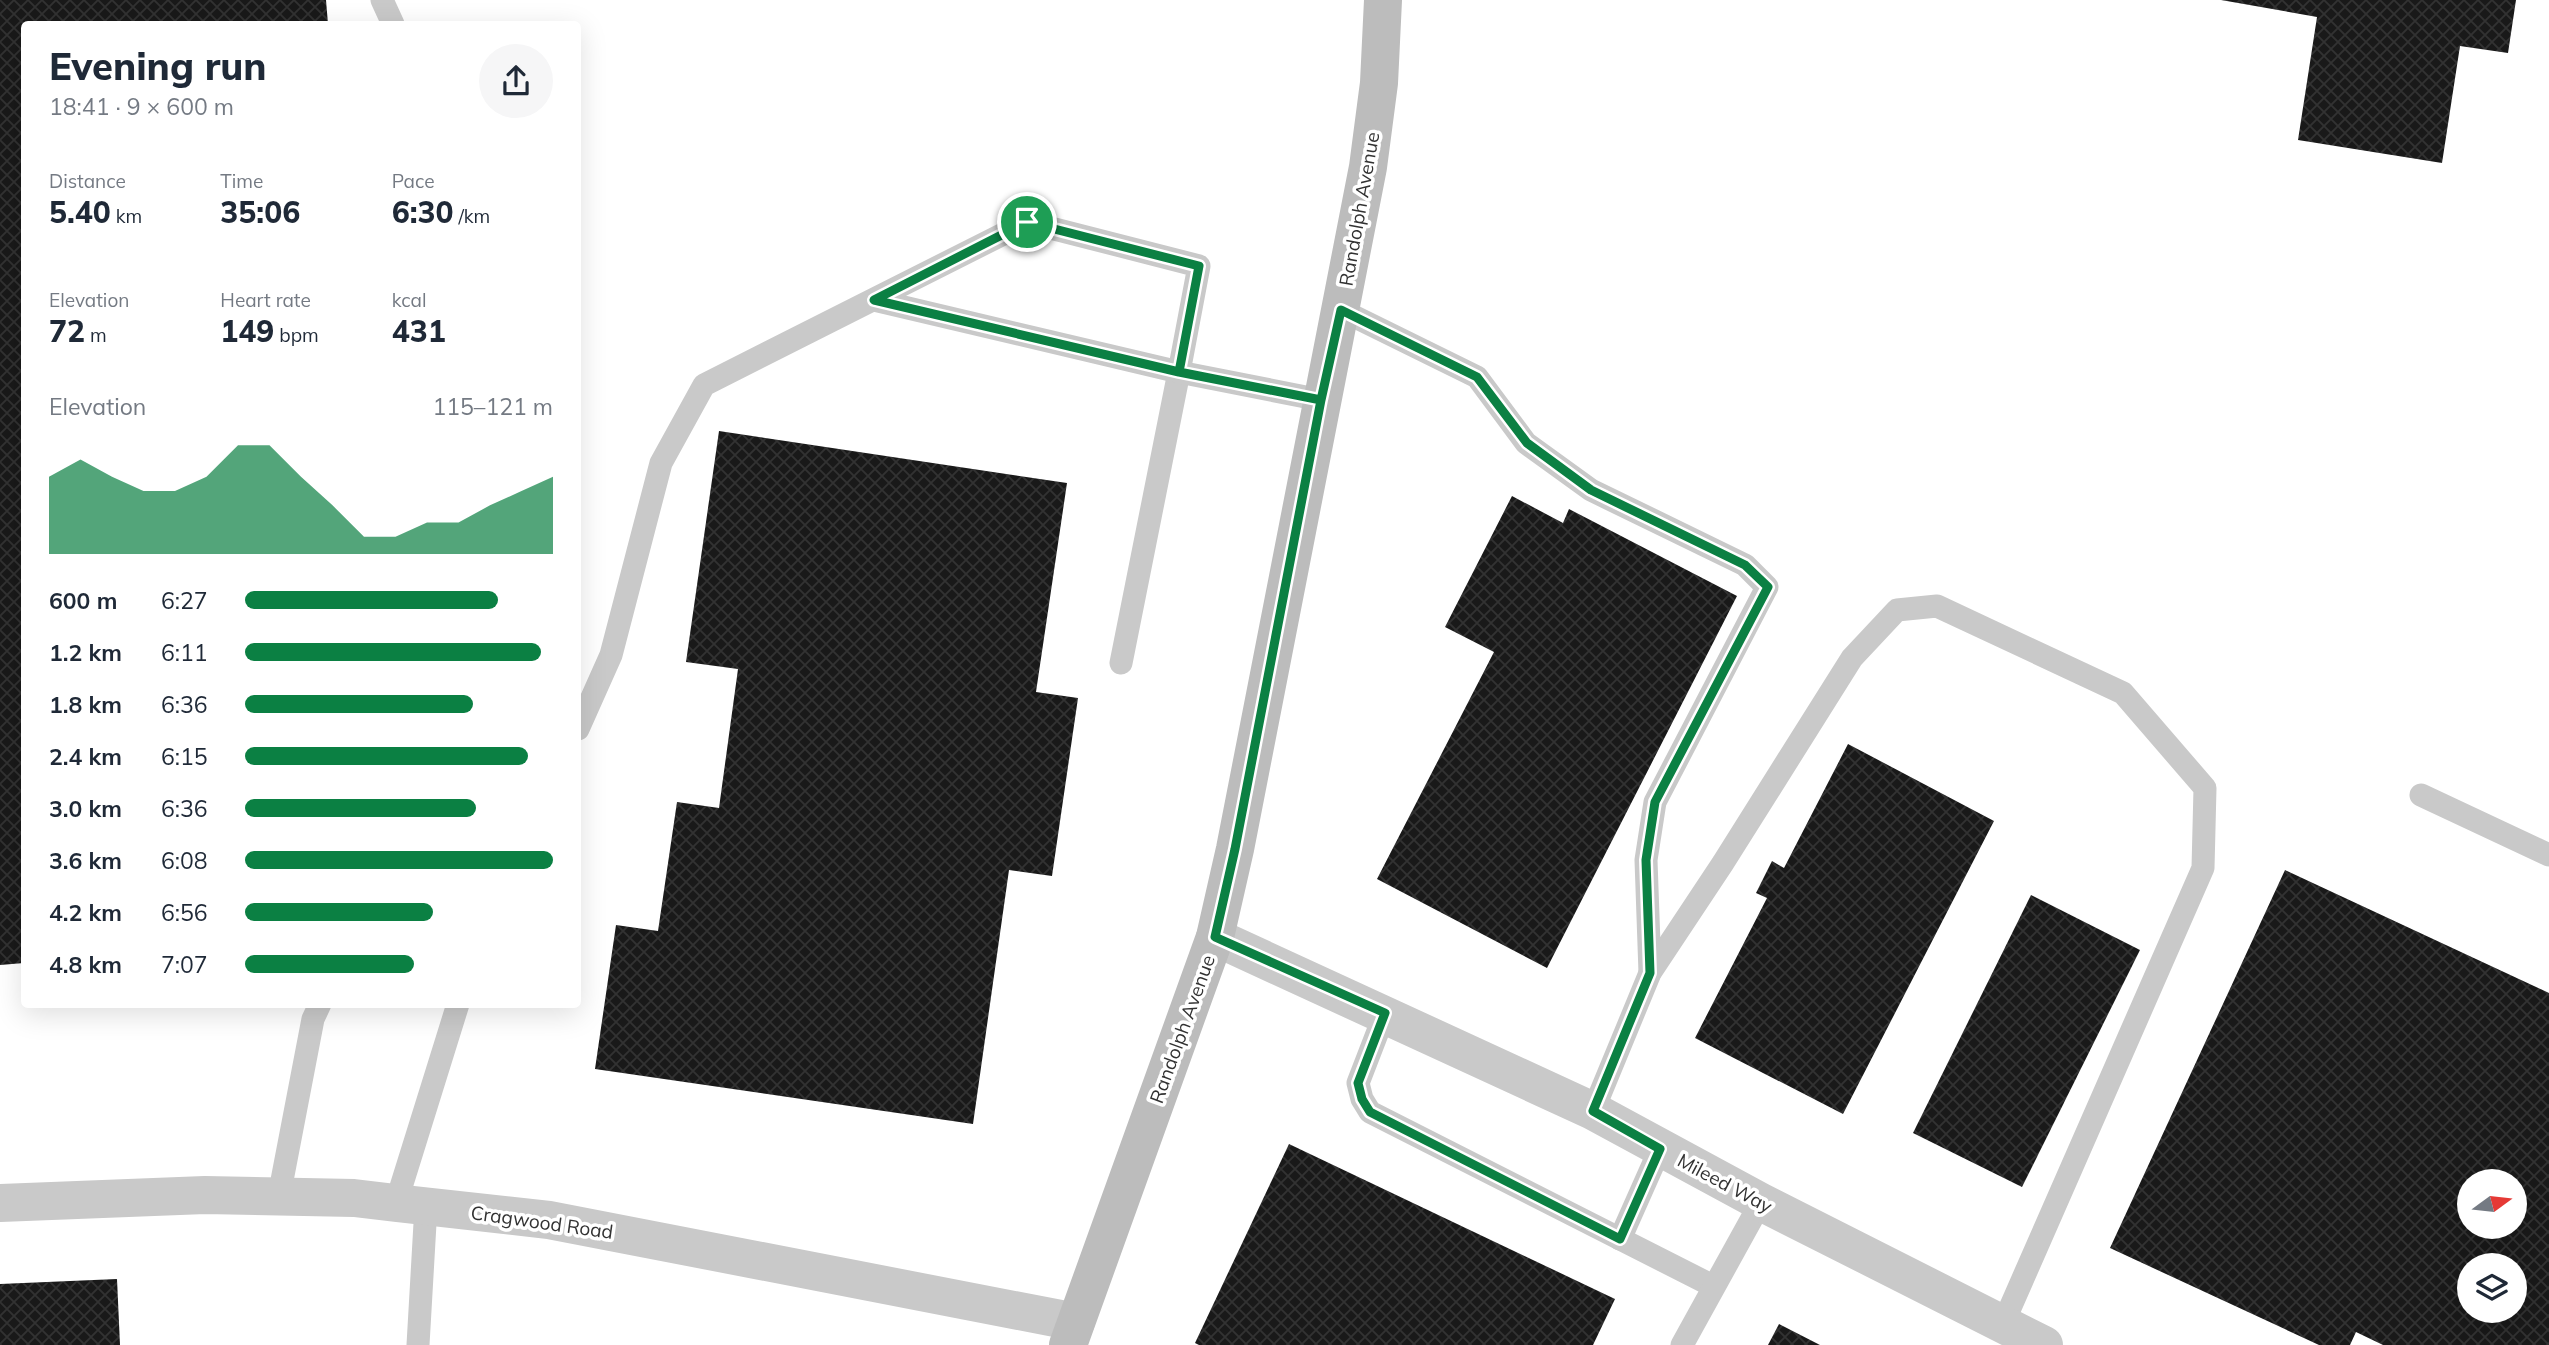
<!DOCTYPE html>
<meta charset="utf-8">
<style>
body{margin:0;font-family:Mulish,sans-serif;background:#f6f6f7;color:#1f2937;height:100vh;display:flex;flex-direction:column;font-size:26px;white-space:nowrap}
*{box-sizing:border-box;margin:0}
p{font-size:23px;color:#747a83}
.icon{flex:none;width:38px;height:38px;fill:none;stroke:currentColor;stroke-width:2;stroke-linecap:round;stroke-linejoin:round}
.map{position:relative;flex:1;overflow:hidden}
.details{position:absolute;left:21px;top:21px;width:560px;height:987px;display:flex;flex-direction:column;background:#fff;border-radius:7px;box-shadow:0 7px 28px #0002}
.details>*{flex:none}
.needle{width:46px;rotate:75deg}
.fabs{position:absolute;left:2457px;top:1169px;display:grid;gap:14px}
.fabs a{display:grid;place-items:center;width:70px;height:70px;border-radius:50%;background:#fff;box-shadow:0 7px 28px #0002;font-size:35px}
.pin{position:absolute;display:grid;place-items:center;width:60px;height:60px;color:#fff;margin:-30px;border:4px solid #fff;border-radius:50%;box-shadow:0 2px 7px #0007}
.round{display:grid;place-items:center;flex:none;width:74px;height:74px;border-radius:37px;background:#f6f6f7}
.headline{display:flex;align-items:center;justify-content:space-between;height:119px;padding:0 28px}
h1{font-size:38px;font-weight:800;line-height:52px}
.figures{display:grid;grid-template-columns:repeat(3,1fr);gap:10px;height:119px;padding:7px 28px}
.figures div{display:grid;align-content:center}
.figures b{font-size:30px;font-weight:800}
.figures small{font-size:19px;font-weight:400}
.figures p{font-size:19px}
.chart{height:196px;padding:14px 28px}
.chart p{display:flex;justify-content:space-between}
.chart svg{width:100%;height:126px;margin-top:7px;fill:#0b8043;opacity:.7}
ul{padding:0 28px;list-style:none;font-size:23px}
li{display:grid;grid-template-columns:112px 84px 1fr;align-items:center;height:52px}
li i{height:18px;border-radius:9px;background:#0b8043}
.map>svg:first-child{display:block}
.building{fill:url(#building-cross-hatch);fill-rule:evenodd}
.lines{fill:none;stroke-linecap:round;stroke-linejoin:round}
.lane{stroke:#c9c9c9;stroke-width:23}
.street{stroke:#c9c9c9;stroke-width:38}
.secondary{stroke:#bcbcbc;stroke-width:38}
.route-casing{stroke:#fff;stroke-width:14}
.route{stroke:#0b8043;stroke-width:9}
.labels{text-anchor:middle;stroke-width:7;stroke-linejoin:round;paint-order:stroke}
.street-label{font-size:19px;fill:#323232;stroke:#fff}
</style>
<div class="map">
<svg width="2549" height="1345" viewBox="0 0 2549 1345">
<defs>
<pattern id="building-cross-hatch" width="8" height="8" patternUnits="userSpaceOnUse" patternTransform="scale(1.75)"><rect width="8" height="8" fill="#191919"/><path d="M0 0l8 8M0 8l8-8" fill="none" stroke="#323232"/></pattern>
</defs>
<rect width="100%" height="100%" fill="#fff"/>
<g class="building">
<path d="M 0,0 L 326,0 L 328,24 L 24,24 L 24,963 L 0,965 Z"/>
<path d="M 2221,0 L 2516,0 L 2508,53 L 2460,46 L 2442,163 L 2298,140 L 2317,17 Z"/>
<path d="M 719,431 L 1067,483 L 1036,692 L 1078,698 L 1052,876 L 1009,870 L 973,1124 L 595,1069 L 616,925 L 658,931 L 677,802 L 719,808 L 738,669 L 686,662 Z"/>
<path d="M 1512,496 L 1563,523 L 1569,509 L 1737,596 L 1547,968 L 1377,879 L 1494,652 L 1445,627 Z"/>
<path d="M 1848,744 L 1994,821 L 1843,1114 L 1695,1038 L 1767,898 L 1756,893 L 1772,861 L 1784,868 Z"/>
<path d="M 2285,870 L 2549,993 L 2549,1345 L 2383,1345 L 2356,1332 L 2350,1345 L 2319,1345 L 2110,1248 ZM 2469,1181 L 2515,1181 L 2515,1227 L 2469,1227 ZM 2469,1265 L 2515,1265 L 2515,1311 L 2469,1311 Z"/>
<path d="M 2031,895 L 2140,950 L 2022,1187 L 1913,1133 Z"/>
<path d="M 1289,1144 L 1615,1299 L 1593,1345 L 1199,1345 L 1195,1343 Z"/>
<path d="M 117,1279 L 120,1345 L 0,1345 L 0,1284 Z"/>
<path d="M 1779,1324 L 1820,1345 L 1768,1345 Z"/>
</g>
<g class="lines">
<g class="lane">
<path d="M 382,0 L 393,24"/>
<path d="M 874,300 L 1179,372 L 1121,663"/>
<path d="M 1341,310 L 1477,377 L 1526,443 L 1591,490 L 1745,565 L 1767,587 L 1655,802 L 1646,860 L 1650,973"/>
<path d="M 578,729 L 611,655 L 661,463 L 704,385 L 1027,222 L 1199,266 L 1179,372 L 1321,400"/>
<path d="M 2421,795 L 2549,855"/>
<path d="M 1385,1013 L 1358,1083 L 1362,1099 L 1370,1112 L 1713,1286"/>
<path d="M 1593,1111 L 1650,973 L 1723,863 L 1852,658 L 1897,610 L 1937,606 L 2123,693 L 2205,788 L 2203,868 L 2003,1324"/>
<path d="M 279,1196 L 313,1019 L 320,1004"/>
<path d="M 396,1203 L 458,1004"/>
<path d="M 1620,1239 L 1660,1149"/>
<path d="M 418,1345 L 426,1206"/>
<path d="M 1682,1345 L 1761,1202"/>
</g>
<g class="street">
<path d="M 1215,937 L 1593,1111 L 1761,1202 L 2044,1345"/>
<path d="M 0,1203 L 205,1195 L 354,1198 L 396,1203 L 549,1220 L 1076,1322"/>
</g>
<path class="secondary" d="M 1068,1345 L 1215,937 L 1235,849 L 1368,167 L 1379,83 L 1383,0"/>
</g>
<g class="lines">
<defs>
<path id="route" d="M 1027,222 L 1199,266 L 1179,372 L 1321,400 L 1235,849 L 1215,937 L 1385,1013 L 1358,1083 L 1362,1099 L 1370,1112 L 1620,1239 L 1660,1149 L 1593,1111 L 1650,973 L 1646,860 L 1655,802 L 1768,587 L 1745,565 L 1591,490 L 1527,443 L 1477,377 L 1341,310 L 1321,400 L 1179,372 L 874,300 L 1027,222"/>
</defs>
<use href="#route" class="route-casing"/>
<use href="#route" class="route"/>
</g>
<g class="labels">
<g class="street-label">
<text transform="translate(1359 209) rotate(-80)" y="7">Randolph Avenue</text>
<text transform="translate(1182 1029) rotate(-70)" y="7">Randolph Avenue</text>
<text transform="translate(1725 1183) rotate(28)" y="7">Mileed Way</text>
<text transform="translate(542 1222) rotate(8)" y="7">Cragwood Road</text>
</g>
</g>
</svg>
<div class="fabs">
<a><svg class="needle" viewBox="-14 -14 28 28"><path d="M0-13l5 13h-10z" fill="#e53935"/><path d="M0 13l5-13h-10z" fill="#747a83"/></svg></a>
<a><svg class="icon" aria-label="layers" viewBox="0 0 24 24"><path d="M12 4l9 5-9 5-9-5zM3 14l9 5 9-5"/></svg></a>
</div>
<div class="pin" style="left:1027px;top:222px;background:#1e9e55"><svg class="icon" aria-label="arrive" viewBox="0 0 24 24"><path d="M6 21V4h12l-3 4 3 4H6"/></svg></div>
<section class="details">
<div class="headline"><div><h1>Evening run</h1><p>18:41 · 9 × 600 m</p></div><a class="round"><svg class="icon" aria-label="share" viewBox="0 0 24 24"><path d="M12 15V3M7 8l5-5 5 5M5 13v7h14v-7"/></svg></a></div>
<div class="figures">
<div><p>Distance</p><b>5.40<small> km</small></b></div>
<div><p>Time</p><b>35:06</b></div>
<div><p>Pace</p><b>6:30<small> /km</small></b></div>
</div>
<div class="figures">
<div><p>Elevation</p><b>72<small> m</small></b></div>
<div><p>Heart rate</p><b>149<small> bpm</small></b></div>
<div><p>kcal</p><b>431</b></div>
</div>
<div class="chart"><p><span>Elevation</span>115–121 m</p>
<svg viewBox="0 0 160 44" preserveAspectRatio="none"><path d="M0 44V17L10 11L20 17L30 22L40 22L50 17L60 6L70 6L80 17L90 27L100 38L110 38L120 33L130 33L140 27L150 22L160 17V44z"/></svg>
</div>
<ul>
<li><b>600 m</b>6:27<i style="width:82%"></i></li>
<li><b>1.2 km</b>6:11<i style="width:96%"></i></li>
<li><b>1.8 km</b>6:36<i style="width:74%"></i></li>
<li><b>2.4 km</b>6:15<i style="width:92%"></i></li>
<li><b>3.0 km</b>6:36<i style="width:75%"></i></li>
<li><b>3.6 km</b>6:08<i style="width:100%"></i></li>
<li><b>4.2 km</b>6:56<i style="width:61%"></i></li>
<li><b>4.8 km</b>7:07<i style="width:55%"></i></li>
</ul>
</section>
</div>
